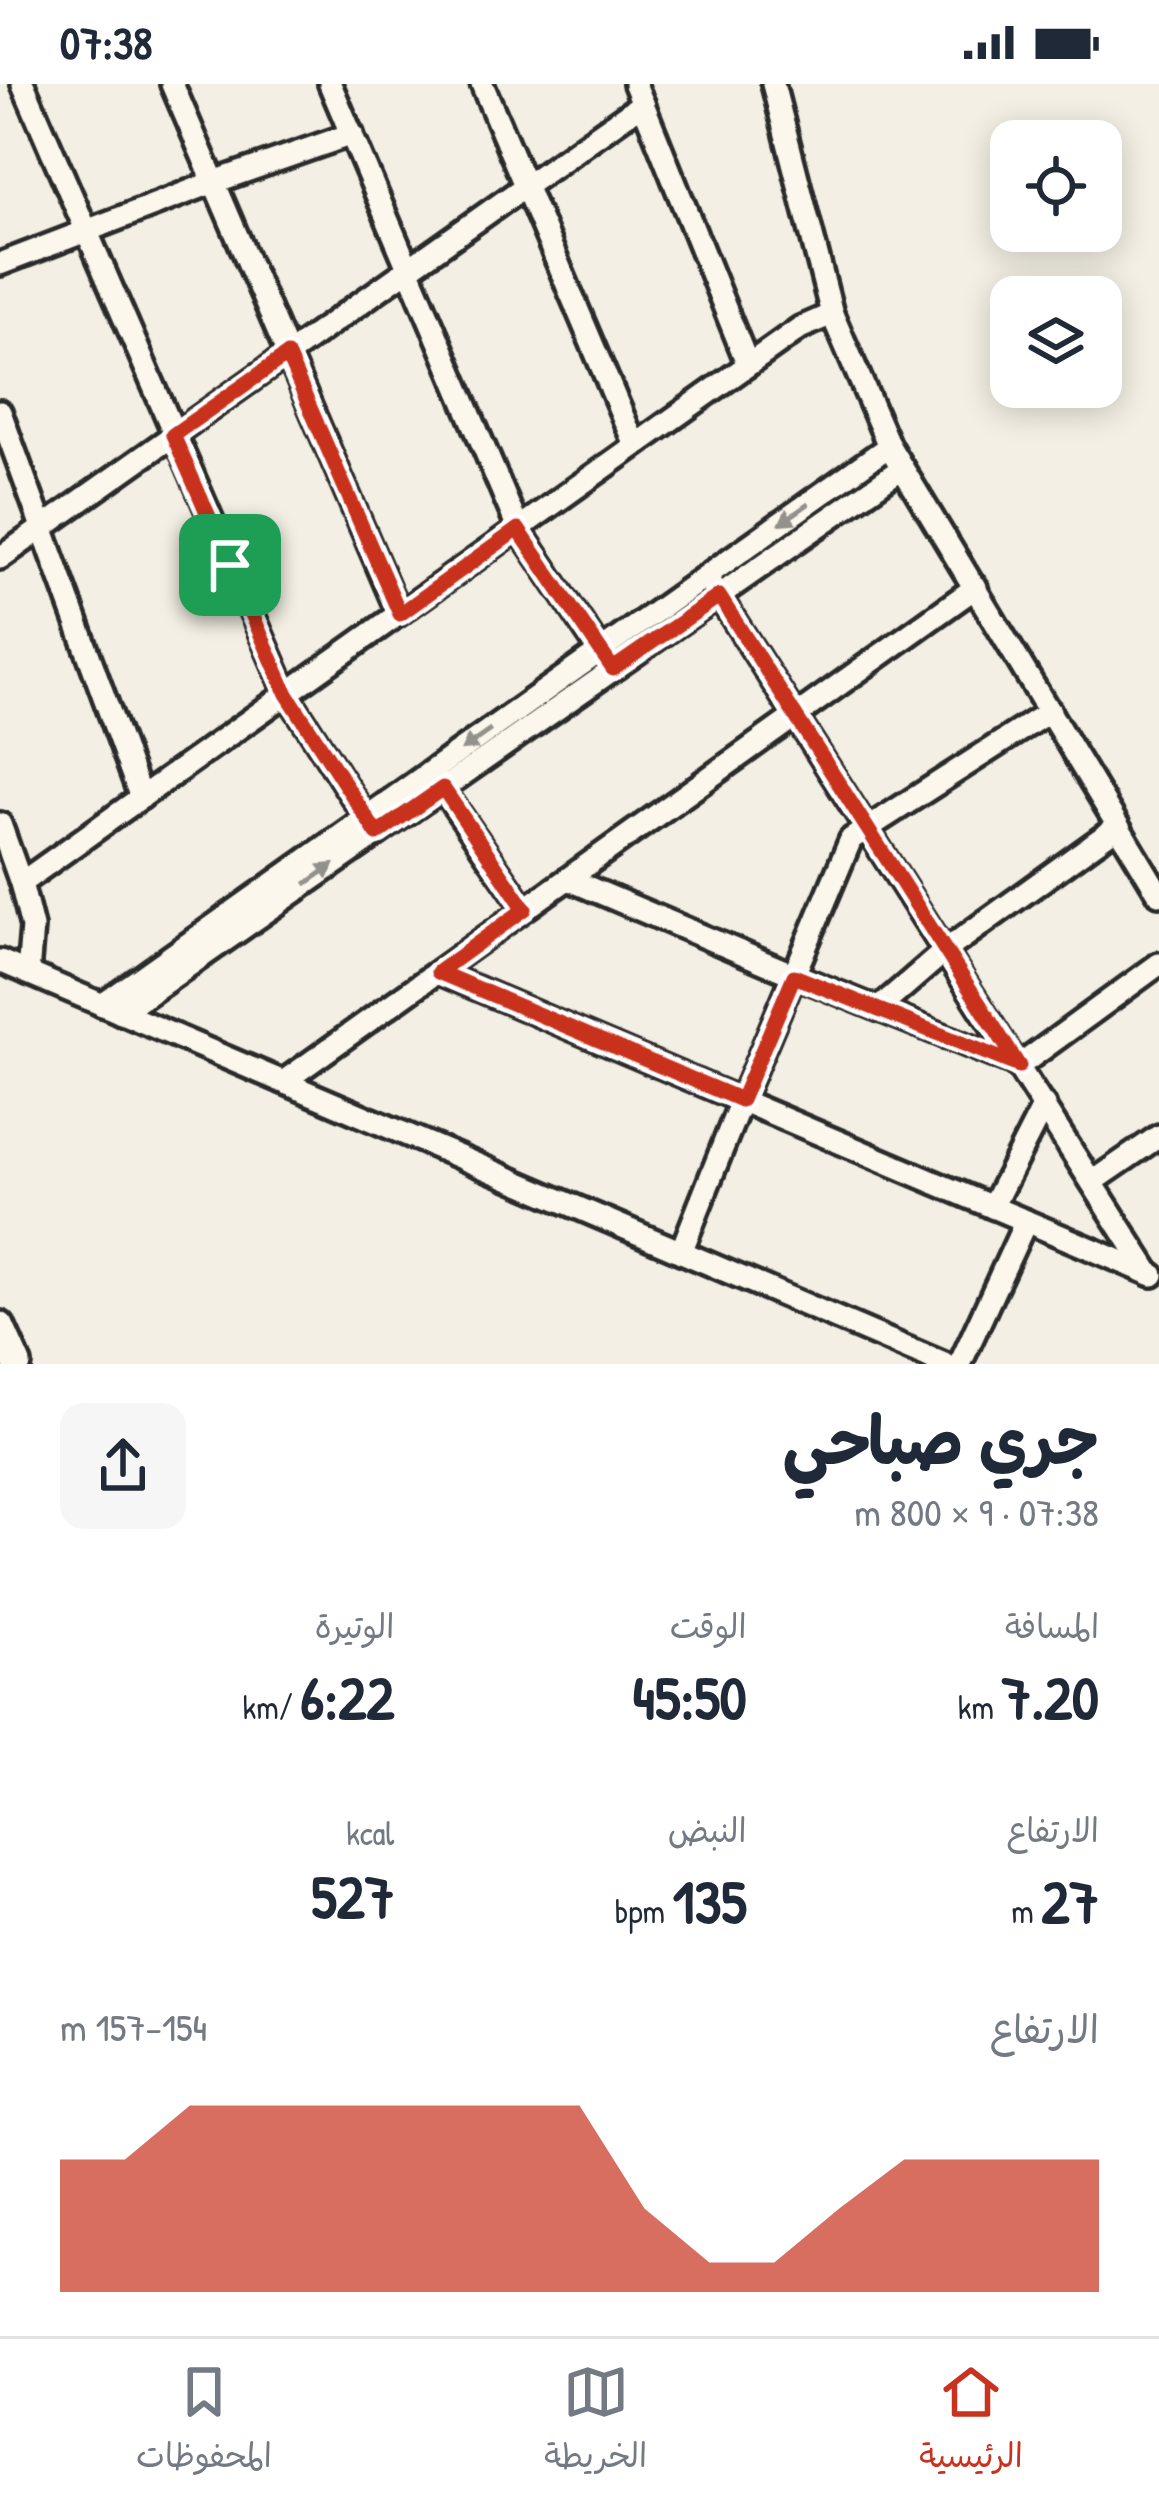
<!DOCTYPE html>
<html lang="ar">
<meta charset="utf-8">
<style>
body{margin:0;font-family:"Patrick Hand","Playpen Sans Arabic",sans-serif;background:#f6f6f7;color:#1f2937;direction:rtl;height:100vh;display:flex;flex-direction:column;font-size:45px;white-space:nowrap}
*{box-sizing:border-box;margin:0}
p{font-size:39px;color:#747a83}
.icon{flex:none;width:66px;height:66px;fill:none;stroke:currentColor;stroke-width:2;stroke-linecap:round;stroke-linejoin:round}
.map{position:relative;height:1280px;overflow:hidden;direction:ltr}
.details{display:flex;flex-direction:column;background:#fff;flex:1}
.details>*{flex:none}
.controls{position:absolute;left:990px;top:36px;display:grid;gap:24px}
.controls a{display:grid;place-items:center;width:132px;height:132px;border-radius:24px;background:#fff;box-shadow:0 6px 30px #0003;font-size:60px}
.pin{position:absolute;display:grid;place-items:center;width:102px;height:102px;color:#fff;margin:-51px;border-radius:24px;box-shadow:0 6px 18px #0006}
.round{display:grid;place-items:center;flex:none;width:126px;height:126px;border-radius:24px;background:#f6f6f7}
.headline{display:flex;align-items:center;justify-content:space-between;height:204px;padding:0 60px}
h1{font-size:66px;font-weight:700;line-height:90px}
.figures{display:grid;grid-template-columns:repeat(3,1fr);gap:18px;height:204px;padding:12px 60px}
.figures div{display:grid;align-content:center}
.figures b{font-size:60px;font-weight:700}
.figures small{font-size:33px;font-weight:400}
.figures p{font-size:33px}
.chart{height:336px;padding:24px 60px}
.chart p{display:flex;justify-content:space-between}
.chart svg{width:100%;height:216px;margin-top:12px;fill:#c8321e;opacity:.7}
.status{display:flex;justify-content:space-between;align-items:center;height:84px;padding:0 60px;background:#fff;direction:ltr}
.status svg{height:33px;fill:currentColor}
.tab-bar{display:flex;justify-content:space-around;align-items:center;height:168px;border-top:3px solid #e0e1e3;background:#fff;font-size:33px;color:#747a83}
.tab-bar a{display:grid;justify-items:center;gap:6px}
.tab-bar .active{color:#c8321e}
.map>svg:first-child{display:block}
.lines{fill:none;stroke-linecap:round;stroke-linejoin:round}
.minor-casing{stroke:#2b2b2b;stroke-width:30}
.tertiary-casing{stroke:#2b2b2b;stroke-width:36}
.minor{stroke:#fbf7ec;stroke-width:21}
.tertiary{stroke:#fbf7ec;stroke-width:27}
.oneway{fill:#93918c}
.route-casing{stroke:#fff;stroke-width:24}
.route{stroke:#c8321e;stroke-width:15}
</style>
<div class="status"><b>07:38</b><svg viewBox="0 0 49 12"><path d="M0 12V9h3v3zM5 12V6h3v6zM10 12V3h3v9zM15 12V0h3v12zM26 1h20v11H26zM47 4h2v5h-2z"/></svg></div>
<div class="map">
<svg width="1159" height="1280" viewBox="0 0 1159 1280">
<rect width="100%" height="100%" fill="#f3efe4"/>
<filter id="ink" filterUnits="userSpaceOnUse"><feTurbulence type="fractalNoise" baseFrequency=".00833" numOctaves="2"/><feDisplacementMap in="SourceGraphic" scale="24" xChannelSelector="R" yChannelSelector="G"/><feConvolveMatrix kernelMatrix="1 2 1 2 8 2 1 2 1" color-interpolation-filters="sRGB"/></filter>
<g filter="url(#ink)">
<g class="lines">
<defs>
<g id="minor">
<path d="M 23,0 L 287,610 L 371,742"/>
<path d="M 172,0 L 399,530"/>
<path d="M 330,0 L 518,444 L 607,577"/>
<path d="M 482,0 L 635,361"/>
<path d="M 635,0 L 748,281"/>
<path d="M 773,0 L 832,230 L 889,362 L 1159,810"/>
<path d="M 0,180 L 214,98 L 352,50"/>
<path d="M 0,328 L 141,714"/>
<path d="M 0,474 L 643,19"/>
<path d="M 713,503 L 1150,1190"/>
<path d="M 434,693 L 525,825"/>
<path d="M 0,740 L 21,799 L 32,843 L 28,889"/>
<path d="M 568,795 L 794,891 L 1019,982 L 1159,880"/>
<path d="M 21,799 L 800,244 L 832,230"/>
<path d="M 0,877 L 944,1280"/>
<path d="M 438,888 L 1153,1191"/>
<path d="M 102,921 L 889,362"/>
<path d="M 878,925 L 946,866 L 1118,742"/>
<path d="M 121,929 L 902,384"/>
<path d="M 283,998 L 976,503"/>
<path d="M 1092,1098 L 1159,1052"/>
<path d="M 992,1123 L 1044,1021"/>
<path d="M 681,1168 L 741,1017 L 851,755 L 1050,627"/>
<path d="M 960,1280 L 1026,1137"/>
</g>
<path id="tertiary" d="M 0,1242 L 17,1280"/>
</defs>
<use href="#minor" class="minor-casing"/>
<use href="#tertiary" class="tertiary-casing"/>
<use href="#minor" class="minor"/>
<use href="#tertiary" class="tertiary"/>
</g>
<defs><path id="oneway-solid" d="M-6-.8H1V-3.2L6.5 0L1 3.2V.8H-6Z" transform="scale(3)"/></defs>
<g class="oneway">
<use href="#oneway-solid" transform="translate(794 430) rotate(145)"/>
<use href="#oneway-solid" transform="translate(476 656) rotate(145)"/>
<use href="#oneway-solid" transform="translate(320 790) rotate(-35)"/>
</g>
</g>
<g class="lines" filter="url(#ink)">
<defs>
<path id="route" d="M 287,271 L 400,530 L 518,445 L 613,585 L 719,512 L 1019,982 L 794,892 L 741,1016 L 438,888 L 525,825 L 443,704 L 377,750 L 287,610 L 173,351 Z"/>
</defs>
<use href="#route" class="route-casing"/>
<use href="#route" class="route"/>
</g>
</svg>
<div class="controls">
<a><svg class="icon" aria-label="locate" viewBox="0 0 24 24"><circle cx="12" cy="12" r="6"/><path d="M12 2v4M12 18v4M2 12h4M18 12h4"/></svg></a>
<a><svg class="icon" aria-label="layers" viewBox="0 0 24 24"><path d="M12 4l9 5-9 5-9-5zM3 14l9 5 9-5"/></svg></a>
</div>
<div class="pin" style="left:230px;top:481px;background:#1e9e55"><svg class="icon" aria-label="arrive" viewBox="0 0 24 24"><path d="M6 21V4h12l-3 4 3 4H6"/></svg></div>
</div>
<section class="details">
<div class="headline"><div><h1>جري صباحي</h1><p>07:38 · 9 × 800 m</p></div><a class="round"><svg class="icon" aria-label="share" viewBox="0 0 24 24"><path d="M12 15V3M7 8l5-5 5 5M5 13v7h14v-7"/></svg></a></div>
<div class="figures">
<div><p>المسافة</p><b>7.20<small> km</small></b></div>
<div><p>الوقت</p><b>45:50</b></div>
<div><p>الوتيرة</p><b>6:22<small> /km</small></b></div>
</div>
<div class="figures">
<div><p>الارتفاع</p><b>27<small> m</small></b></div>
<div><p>النبض</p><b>135<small> bpm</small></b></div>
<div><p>kcal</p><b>527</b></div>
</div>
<div class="chart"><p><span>الارتفاع</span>154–157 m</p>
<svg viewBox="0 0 160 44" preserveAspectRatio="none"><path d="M0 44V17L10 17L20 6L30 6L40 6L50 6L60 6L70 6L80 6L90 27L100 38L110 38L120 27L130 17L140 17L150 17L160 17V44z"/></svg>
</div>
</section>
<nav class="tab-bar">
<a class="active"><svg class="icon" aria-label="home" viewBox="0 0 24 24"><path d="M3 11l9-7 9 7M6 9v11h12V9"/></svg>الرئيسية</a>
<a><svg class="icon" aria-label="map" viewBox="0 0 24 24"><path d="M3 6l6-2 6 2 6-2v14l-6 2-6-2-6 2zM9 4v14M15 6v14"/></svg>الخريطة</a>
<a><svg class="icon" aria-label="saved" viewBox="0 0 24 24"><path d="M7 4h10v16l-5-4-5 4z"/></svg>المحفوظات</a>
</nav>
